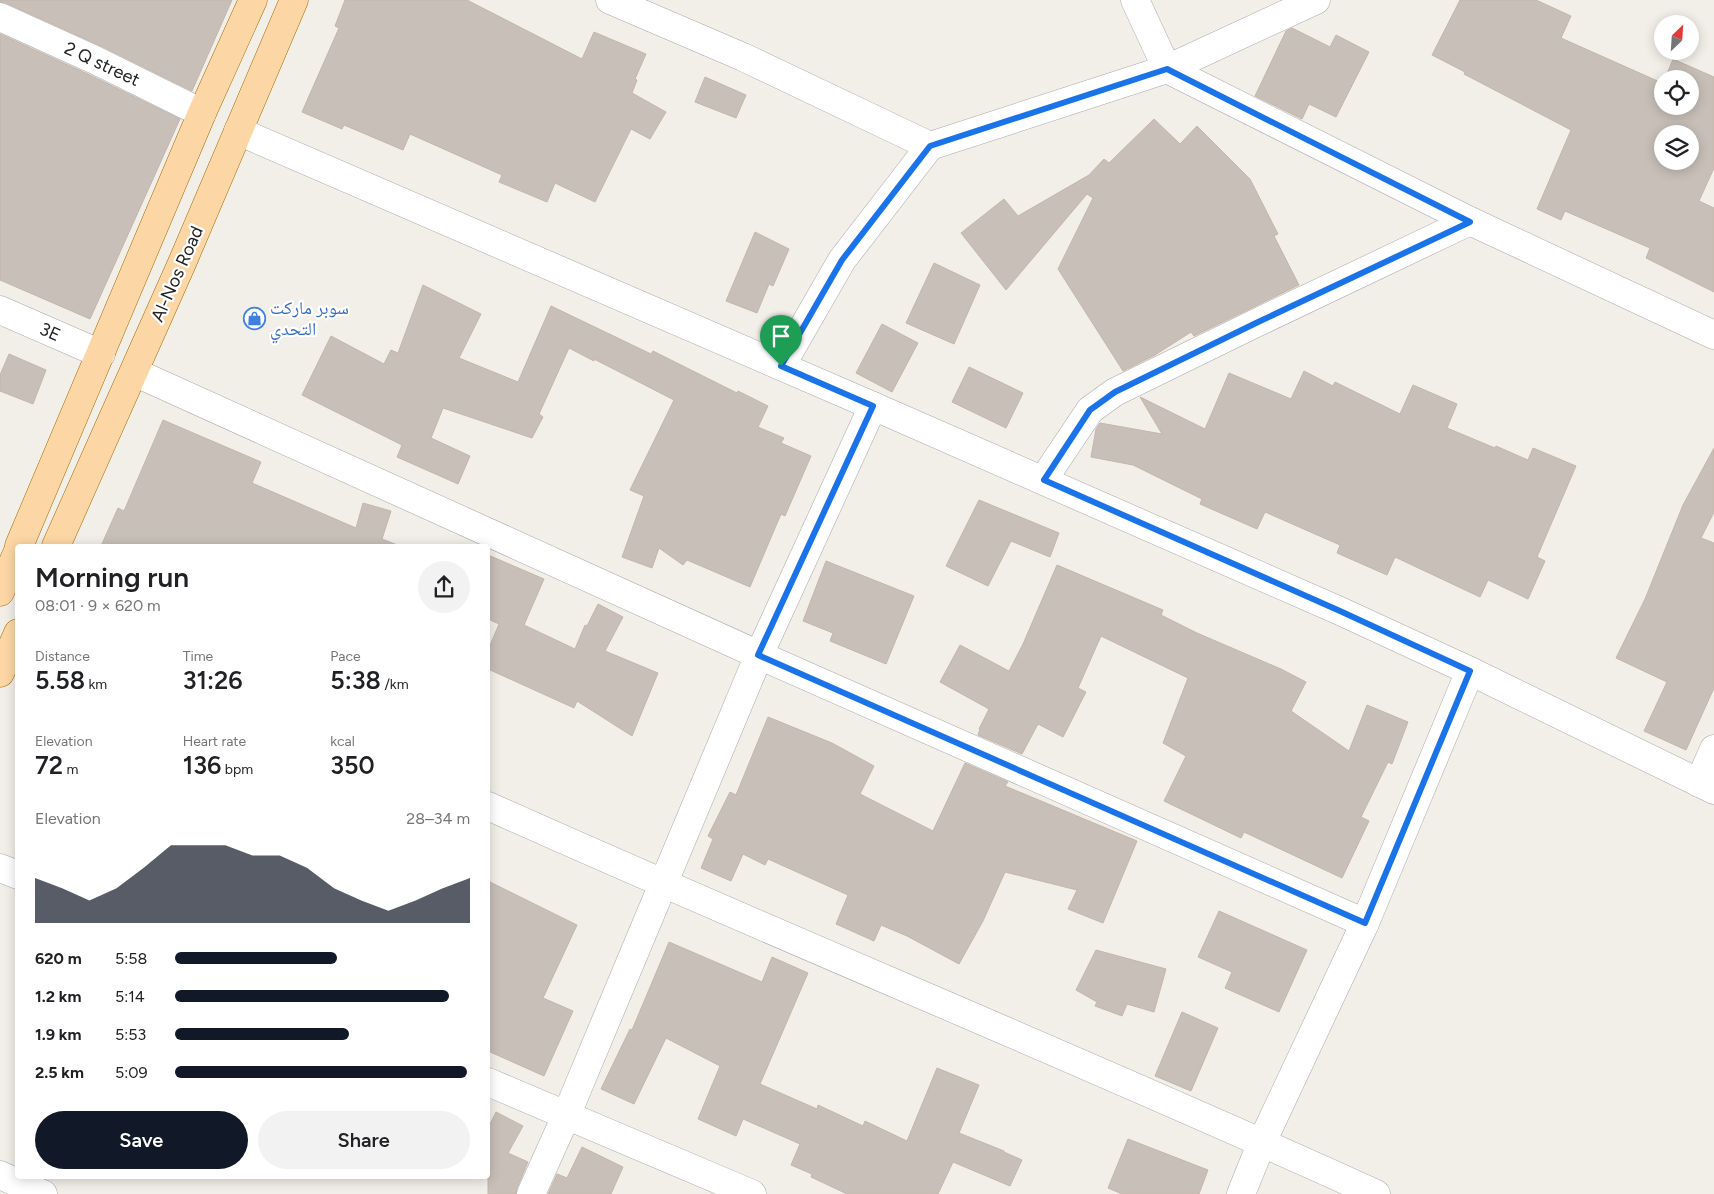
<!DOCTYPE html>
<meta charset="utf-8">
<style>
body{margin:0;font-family:Figtree,"Noto Naskh Arabic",sans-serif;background:#f2f2f2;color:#202124;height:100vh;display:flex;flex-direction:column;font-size:19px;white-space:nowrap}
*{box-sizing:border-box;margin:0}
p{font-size:16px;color:#757577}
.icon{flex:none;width:28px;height:28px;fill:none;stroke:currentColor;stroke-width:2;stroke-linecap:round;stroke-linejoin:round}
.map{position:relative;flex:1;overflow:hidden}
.details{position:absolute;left:15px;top:544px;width:475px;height:635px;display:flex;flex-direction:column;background:#fff;border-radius:5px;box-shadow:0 2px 12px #0003}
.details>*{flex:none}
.needle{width:32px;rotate:25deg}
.tools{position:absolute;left:1654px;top:15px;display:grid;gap:10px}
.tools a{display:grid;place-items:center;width:45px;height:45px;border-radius:50%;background:#fff;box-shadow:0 2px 12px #0003;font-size:25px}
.pin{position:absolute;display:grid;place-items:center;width:42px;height:42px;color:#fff;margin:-51px -21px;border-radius:50% 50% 50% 0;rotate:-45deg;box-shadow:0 0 5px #0007}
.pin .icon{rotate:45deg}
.round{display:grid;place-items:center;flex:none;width:52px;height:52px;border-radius:26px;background:#f2f2f2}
.head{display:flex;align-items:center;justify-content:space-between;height:85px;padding:0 20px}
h1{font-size:28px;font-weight:600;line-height:38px}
.stats{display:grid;grid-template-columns:repeat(3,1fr);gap:8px;height:85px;padding:5px 20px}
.stats div{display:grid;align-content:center}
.stats b{font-size:25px;font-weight:600}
.stats small{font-size:14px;font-weight:400}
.stats p{font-size:14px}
.chart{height:140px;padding:10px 20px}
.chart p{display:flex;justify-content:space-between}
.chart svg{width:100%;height:90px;margin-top:5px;fill:#111827;opacity:.7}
.cta{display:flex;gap:10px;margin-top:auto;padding:10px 20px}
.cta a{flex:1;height:58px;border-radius:30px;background:#111827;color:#fff;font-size:20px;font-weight:600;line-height:58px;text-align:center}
.cta a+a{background:#f2f2f2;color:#202124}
ul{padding:0 20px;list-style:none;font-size:16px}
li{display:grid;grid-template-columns:80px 60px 1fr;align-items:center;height:38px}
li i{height:12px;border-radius:6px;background:#111827}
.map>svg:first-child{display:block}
.building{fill:#c7bfb8;stroke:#c4b6ab;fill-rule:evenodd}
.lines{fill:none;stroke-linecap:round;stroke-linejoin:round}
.minor-casing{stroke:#a9a9a9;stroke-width:29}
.major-casing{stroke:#a06b00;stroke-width:29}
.minor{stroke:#fff;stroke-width:28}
.major{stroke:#fcd6a4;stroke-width:28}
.route-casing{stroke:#fff;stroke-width:10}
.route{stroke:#1a73e8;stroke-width:6}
.labels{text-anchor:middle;stroke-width:4.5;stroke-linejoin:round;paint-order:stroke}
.street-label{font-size:18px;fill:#222;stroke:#fff}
.shop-label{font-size:18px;fill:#366cbe;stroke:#fff;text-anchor:start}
</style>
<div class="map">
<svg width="1714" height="1194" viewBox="0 0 1714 1194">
<rect width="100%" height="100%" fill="#f2efe9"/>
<g class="building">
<path d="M 0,0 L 232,0 L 192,91 L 101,46 L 6,3 L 0,2 Z"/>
<path d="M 345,0 L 467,0 L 582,59 L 594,32 L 646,54 L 635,79 L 637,80 L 632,93 L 666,112 L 650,139 L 631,129 L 595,202 L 555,183 L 547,202 L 499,182 L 502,175 L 410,134 L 403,150 L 344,125 L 342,129 L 302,112 L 339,28 L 335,26 Z"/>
<path d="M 1460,0 L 1536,0 L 1571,16 L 1561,38 L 1662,83 L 1662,106 L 1690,106 L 1690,79 L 1665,79 L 1673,59 L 1714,77 L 1714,168 L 1699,201 L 1714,208 L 1714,292 L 1646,258 L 1650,248 L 1565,211 L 1561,220 L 1537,209 L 1571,130 L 1464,74 L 1465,72 L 1432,55 ZM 1662,134 L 1690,134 L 1690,161 L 1662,161 Z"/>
<path d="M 1292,28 L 1330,47 L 1336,35 L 1369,52 L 1336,117 L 1309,104 L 1302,119 L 1255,96 L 1286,31 Z"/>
<path d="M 0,34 L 88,74 L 180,119 L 90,319 L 0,280 Z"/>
<path d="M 705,77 L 746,95 L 736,118 L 695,102 Z"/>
<path d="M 1154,119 L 1180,144 L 1197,126 L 1250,179 L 1278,234 L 1274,236 L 1299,285 L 1194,336 L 1191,332 L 1155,355 L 1123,371 L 1058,269 L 1093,198 L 1087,194 L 1006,290 L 961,233 L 1004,199 L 1018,216 L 1089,175 L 1104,159 L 1109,163 Z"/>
<path d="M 755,232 L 789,249 L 773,286 L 769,284 L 757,313 L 726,301 Z"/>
<path d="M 934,263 L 980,285 L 954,344 L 906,323 Z"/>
<path d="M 423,285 L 481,314 L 459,358 L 518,382 L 551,306 L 651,354 L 653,351 L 737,393 L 738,391 L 768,406 L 758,427 L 784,438 L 781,443 L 811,456 L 785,516 L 781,514 L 750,587 L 687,560 L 683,565 L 659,548 L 652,568 L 622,557 L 644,496 L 630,490 L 674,400 L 594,359 L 594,361 L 569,348 L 539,414 L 543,417 L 532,438 L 443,408 L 431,438 L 470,456 L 458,484 L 397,457 L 402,445 L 302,395 L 331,336 L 384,364 L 391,350 L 398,353 Z"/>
<path d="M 882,324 L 918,343 L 892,392 L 856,373 Z"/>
<path d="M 9,354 L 46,370 L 33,404 L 0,391 L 0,375 Z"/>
<path d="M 969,367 L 1023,393 L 1006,428 L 952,402 Z"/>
<path d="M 1304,371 L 1333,386 L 1335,382 L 1400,414 L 1413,385 L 1457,404 L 1447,428 L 1495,448 L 1496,446 L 1528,460 L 1533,448 L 1576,466 L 1537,557 L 1545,561 L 1528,599 L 1488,580 L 1480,597 L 1395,557 L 1387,575 L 1337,553 L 1340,545 L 1265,512 L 1257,529 L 1200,504 L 1202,499 L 1133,465 L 1091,457 L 1096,429 L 1100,423 L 1162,434 L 1140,397 L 1205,429 L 1229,373 L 1291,399 Z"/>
<path d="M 163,420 L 261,462 L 252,483 L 356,528 L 363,503 L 391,511 L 382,539 L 400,546 L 101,546 L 118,508 L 124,511 Z"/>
<path d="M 1714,448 L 1714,512 L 1701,538 L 1714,543 L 1714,688 L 1686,750 L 1644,731 L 1667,682 L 1616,658 L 1645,599 L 1683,505 Z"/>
<path d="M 979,500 L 1059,533 L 1050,557 L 1011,541 L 988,586 L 946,566 Z"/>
<path d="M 488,555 L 544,579 L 524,625 L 575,649 L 585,625 L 587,626 L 598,604 L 623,617 L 605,651 L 658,673 L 632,736 L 577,701 L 574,708 L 488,669 L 488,650 L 499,624 L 488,619 Z"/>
<path d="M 826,561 L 914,596 L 886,664 L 830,641 L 833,633 L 803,621 Z"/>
<path d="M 1057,565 L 1163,610 L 1161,615 L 1197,633 L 1281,669 L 1306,682 L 1291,711 L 1349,751 L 1367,705 L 1408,722 L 1392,764 L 1388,762 L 1361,817 L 1369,821 L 1342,878 L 1244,832 L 1241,838 L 1164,801 L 1186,756 L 1163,743 L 1188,678 L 1101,636 L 1078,688 L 1086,692 L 1063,737 L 1038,724 L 1022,754 L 978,735 L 980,729 L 979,729 L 989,709 L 940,682 L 960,645 L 1009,671 L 1023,644 Z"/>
<path d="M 768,717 L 832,743 L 874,766 L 860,794 L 933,831 L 965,763 L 1008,782 L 1005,786 L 1137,841 L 1103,923 L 1068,909 L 1077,890 L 1005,872 L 983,921 L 959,964 L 907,936 L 881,925 L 874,941 L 836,924 L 848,895 L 768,859 L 765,865 L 743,854 L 731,881 L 701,868 L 713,839 L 708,836 L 730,792 L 736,795 Z"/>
<path d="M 488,881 L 577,925 L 543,998 L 573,1011 L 544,1076 L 488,1051 Z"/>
<path d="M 1219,911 L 1307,950 L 1279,1012 L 1225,988 L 1232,972 L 1198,957 Z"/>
<path d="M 669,942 L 762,982 L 772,957 L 808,973 L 760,1084 L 817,1109 L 818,1105 L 863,1126 L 865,1121 L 907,1141 L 937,1068 L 979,1085 L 959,1133 L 1004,1151 L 1004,1152 L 1022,1160 L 1010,1186 L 953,1162 L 938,1194 L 847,1194 L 811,1177 L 812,1174 L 791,1165 L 800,1144 L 743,1119 L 736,1136 L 698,1119 L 720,1066 L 666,1038 L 634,1104 L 601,1089 L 630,1029 L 632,1030 Z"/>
<path d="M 1096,950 L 1166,969 L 1154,1012 L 1127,1004 L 1122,1016 L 1095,1006 L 1097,1002 L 1076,990 Z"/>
<path d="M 1182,1012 L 1218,1028 L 1191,1091 L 1155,1076 Z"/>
<path d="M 496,1112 L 523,1126 L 508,1153 L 528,1162 L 517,1188 L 516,1194 L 488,1194 L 488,1128 Z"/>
<path d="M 1128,1139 L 1208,1170 L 1199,1194 L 1122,1194 L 1108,1188 Z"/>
<path d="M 582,1147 L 623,1167 L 611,1194 L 548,1194 L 557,1174 L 567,1178 Z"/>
</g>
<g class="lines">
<defs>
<g id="minor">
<path d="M 610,0 L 743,57 L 930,146"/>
<path d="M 1135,0 L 1167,69 L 1470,221 L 1714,335"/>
<path d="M 0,17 L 95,60 L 202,113"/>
<path d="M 238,131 L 873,406 L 1340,611 L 1470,671 L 1714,790"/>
<path d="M 0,310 L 101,354"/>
<path d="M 781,366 L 842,260 L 930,146 L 1167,69 L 1316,0"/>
<path d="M 134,372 L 759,655 L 1365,923"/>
<path d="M 1043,480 L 1090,410 L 1115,392 L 1256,323 L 1470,221"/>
<path d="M 1699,783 L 1714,749"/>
<path d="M 488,806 C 782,938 1082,1060 1376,1194"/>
<path d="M 0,868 L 18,875"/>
<path d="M 488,1082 L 752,1194"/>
<path d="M 0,1175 L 43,1194"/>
<path d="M 531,1194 L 566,1116 L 759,655 L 873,406"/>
<path d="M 1241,1194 L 1262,1142 L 1365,923 L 1470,671"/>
</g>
<g id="major">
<path d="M 19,546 L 202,113 L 253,0"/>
<path d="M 56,546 L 182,263 L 294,0"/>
<path d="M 0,592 L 18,551"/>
<path d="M 0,673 L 18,633"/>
</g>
</defs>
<use href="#minor" class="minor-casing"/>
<use href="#major" class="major-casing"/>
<use href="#minor" class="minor"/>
<use href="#major" class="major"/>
</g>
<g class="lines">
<defs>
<path id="route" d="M 1167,69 L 1470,222 L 1256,323 L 1115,392 L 1090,410 L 1044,480 L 1340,611 L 1470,671 L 1365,923 L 758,655 L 873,406 L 781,366 L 842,260 L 930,146 Z"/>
</defs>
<use href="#route" class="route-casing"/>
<use href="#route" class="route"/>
</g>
<defs>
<symbol id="shop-ring" viewBox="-11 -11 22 22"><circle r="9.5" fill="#fff" stroke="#3f7fe0" stroke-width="1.5"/><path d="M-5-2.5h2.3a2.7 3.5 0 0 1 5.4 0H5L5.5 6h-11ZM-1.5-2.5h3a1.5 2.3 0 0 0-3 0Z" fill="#3f7fe0"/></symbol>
</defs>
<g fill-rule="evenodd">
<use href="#shop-ring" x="242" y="306" width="25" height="25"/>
</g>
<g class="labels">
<g class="street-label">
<text transform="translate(102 64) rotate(25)" y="6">2 Q street</text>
<text transform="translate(177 274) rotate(-66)" y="6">Al-Nos Road</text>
<text transform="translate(50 332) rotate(24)" y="6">3E</text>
</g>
<g class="shop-label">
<text x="270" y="314">سوبر ماركت<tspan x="270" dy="21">التحدي</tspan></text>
</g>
</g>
</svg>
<div class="tools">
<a><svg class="needle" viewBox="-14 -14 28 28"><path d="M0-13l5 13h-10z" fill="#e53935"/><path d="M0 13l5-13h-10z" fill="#757577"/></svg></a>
<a><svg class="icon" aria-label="locate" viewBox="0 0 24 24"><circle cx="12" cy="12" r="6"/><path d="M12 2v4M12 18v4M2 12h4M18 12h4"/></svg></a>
<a><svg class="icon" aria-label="layers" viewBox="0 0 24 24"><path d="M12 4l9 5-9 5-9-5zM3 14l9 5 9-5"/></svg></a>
</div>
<div class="pin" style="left:781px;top:366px;background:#1e9e55"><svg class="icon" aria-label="arrive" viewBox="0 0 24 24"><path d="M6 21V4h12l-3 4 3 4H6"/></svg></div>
<section class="details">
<div class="head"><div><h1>Morning run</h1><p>08:01 · 9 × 620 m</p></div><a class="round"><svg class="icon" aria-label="share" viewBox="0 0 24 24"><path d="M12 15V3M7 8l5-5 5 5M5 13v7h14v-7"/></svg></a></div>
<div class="stats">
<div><p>Distance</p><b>5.58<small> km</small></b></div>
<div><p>Time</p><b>31:26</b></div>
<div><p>Pace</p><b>5:38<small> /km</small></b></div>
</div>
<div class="stats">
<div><p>Elevation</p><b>72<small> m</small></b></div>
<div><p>Heart rate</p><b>136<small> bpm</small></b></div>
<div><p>kcal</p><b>350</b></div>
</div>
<div class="chart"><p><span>Elevation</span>28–34 m</p>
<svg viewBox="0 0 160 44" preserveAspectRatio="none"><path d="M0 44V22L10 27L20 33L30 27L40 17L50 6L60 6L70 6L80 11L90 11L100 17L110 27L120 33L130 38L140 33L150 27L160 22V44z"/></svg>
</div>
<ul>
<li><b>620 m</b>5:58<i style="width:55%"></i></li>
<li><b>1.2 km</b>5:14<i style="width:93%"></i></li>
<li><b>1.9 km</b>5:53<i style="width:59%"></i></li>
<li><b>2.5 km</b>5:09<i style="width:99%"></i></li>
</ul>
<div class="cta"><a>Save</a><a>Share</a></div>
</section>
</div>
